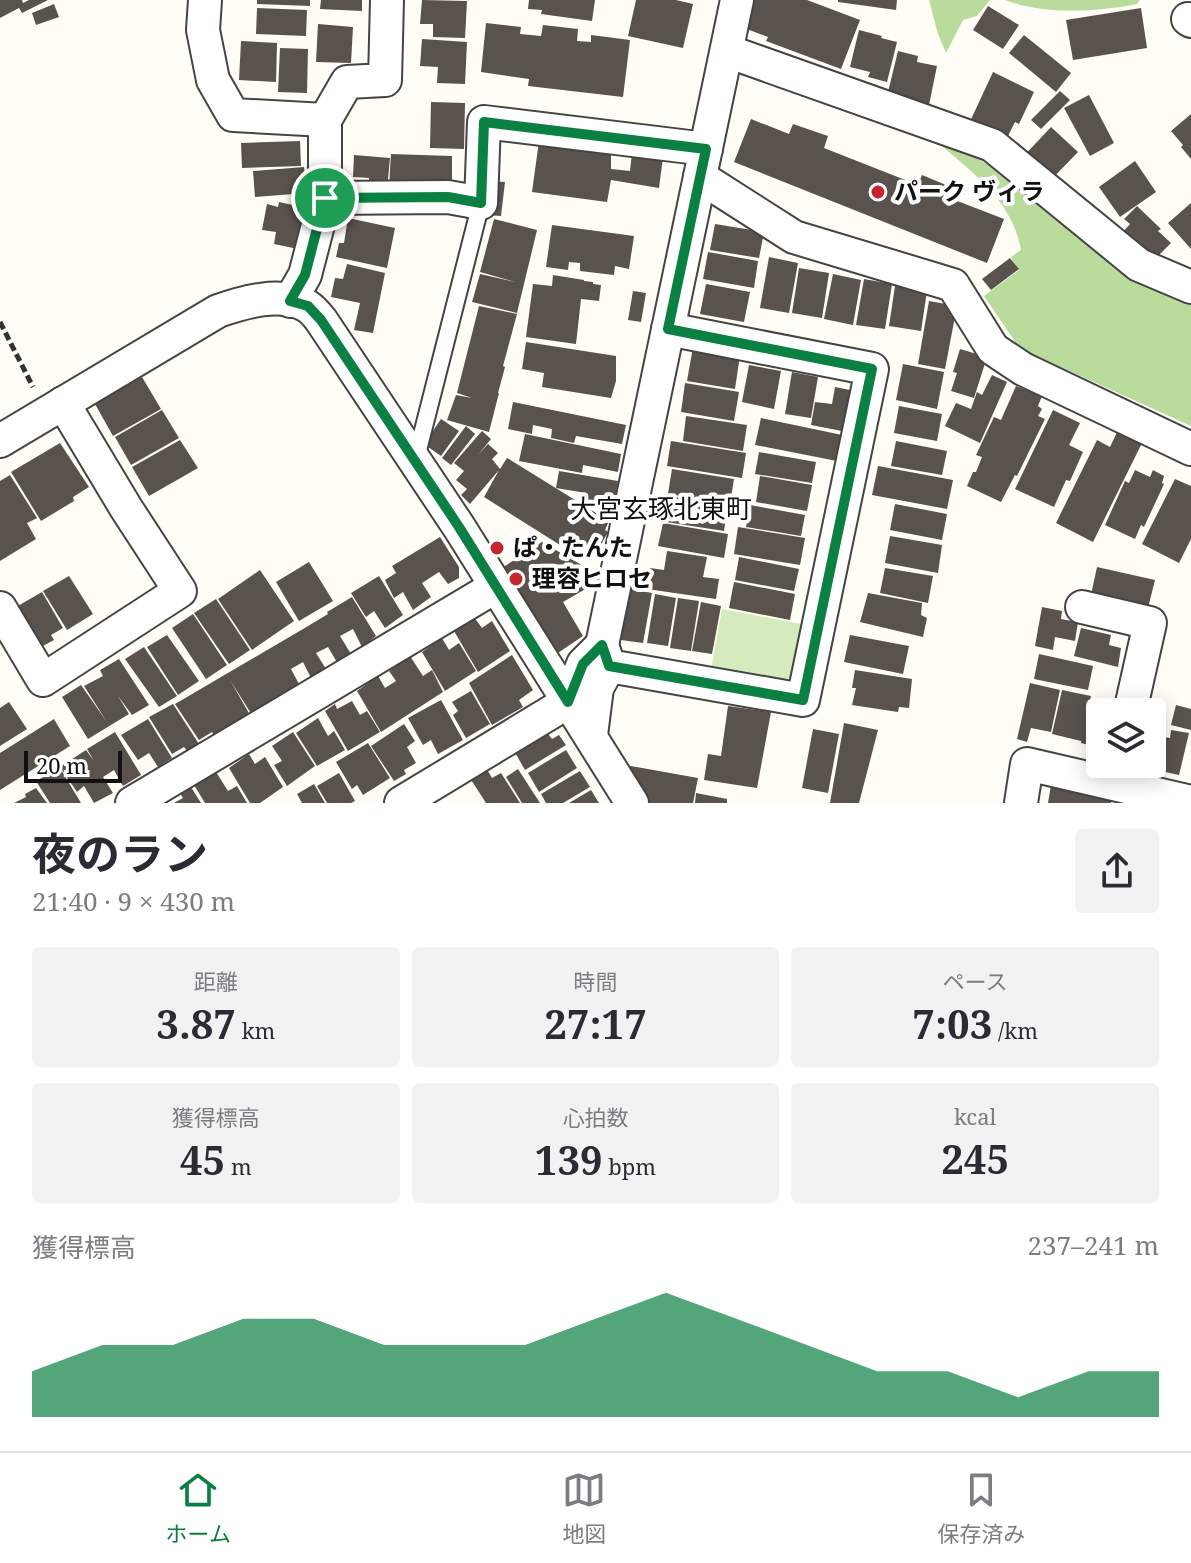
<!DOCTYPE html>
<html lang="ja">
<meta charset="utf-8">
<style>
body{margin:0;font-family:"Noto Serif","Noto Sans JP",serif;background:#f2f2f3;color:#2b2b33;height:100vh;display:flex;flex-direction:column;font-size:30px;white-space:nowrap}
*{box-sizing:border-box;margin:0}
p{font-size:26px;color:#7c7c81}
.icon{flex:none;width:44px;height:44px;fill:none;stroke:currentColor;stroke-width:2;stroke-linecap:round;stroke-linejoin:round}
.map{position:relative;height:803px;overflow:hidden}
.details{display:flex;flex-direction:column;background:#fff;flex:1}
.details>*{flex:none}
.fabs{position:absolute;left:1086px;top:698px;display:grid;gap:16px}
.fabs a{display:grid;place-items:center;width:80px;height:80px;border-radius:8px;background:#fff;box-shadow:0 4px 20px #0003;font-size:40px}
.scale{position:absolute;left:24px;bottom:20px;width:98px;box-sizing:border-box;padding-left:8px;border:4px solid #111;border-top:0;font-size:22px;line-height:28px;white-space:nowrap;color:#111;-webkit-text-stroke:6px #fff;paint-order:stroke}
.pin{position:absolute;display:grid;place-items:center;width:68px;height:68px;color:#fff;margin:-34px;border:4px solid #fff;border-radius:50%;box-shadow:0 2px 8px #0007}
.round{display:grid;place-items:center;flex:none;width:84px;height:84px;border-radius:8px;background:#f2f2f3}
.head{display:flex;align-items:center;justify-content:space-between;height:136px;padding:0 32px}
h1{font-size:44px;font-weight:700;line-height:60px}
.figures{display:grid;grid-template-columns:repeat(3,1fr);gap:12px;height:136px;padding:8px 32px}
.figures div{display:grid;align-content:center;border-radius:8px;background:#f2f2f3;text-align:center}
.figures b{font-size:40px;font-weight:700}
.figures small{font-size:22px;font-weight:400}
.figures p{font-size:22px}
.chart{height:224px;padding:16px 32px}
.chart p{display:flex;justify-content:space-between}
.chart svg{width:100%;height:144px;margin-top:8px;fill:#0b8043;opacity:.7}
.menu{display:flex;justify-content:space-around;align-items:center;height:112px;border-top:2px solid #e1e1e2;background:#fff;font-size:22px;color:#7c7c81}
.menu a{display:grid;justify-items:center;gap:4px}
.menu .on{color:#0b8043}
.map>svg:first-child{display:block}
.green{fill:#d5ebbd}
.forest{fill:#b9dc9c}
.building{fill:#5a524d}
.lines{fill:none;stroke-linecap:round;stroke-linejoin:round}
.service-casing{stroke:#444;stroke-width:20}
.minor-casing{stroke:#444;stroke-width:36}
.path{stroke:#333;stroke-width:5;stroke-dasharray:8 4;stroke-linecap:butt}
.service{stroke:#fff;stroke-width:16}
.minor{stroke:#fff;stroke-width:32}
.route-casing{stroke:#fff;stroke-width:16}
.route{stroke:#0b8043;stroke-width:10}
.poi-dot{fill:#c4262e;stroke:#fff;stroke-width:3}
.labels{text-anchor:middle;stroke-width:8;stroke-linejoin:round;paint-order:stroke}
.poi-label{font-size:24px;font-weight:bold;fill:#111;stroke:#fff;text-anchor:start}
.neighbourhood-label{font-size:26px;fill:#111;stroke:#fff}
</style>
<div class="map">
<svg width="1191" height="803" viewBox="0 0 1191 803">
<rect width="100%" height="100%" fill="#fffdf5"/>
<path class="green" d="M 722,609 L 807,625 L 797,673 L 779,683 L 711,670 Z"/>
<g class="forest">
<path d="M 929,0 L 990,0 L 977,16 L 963,20 L 946,53 L 938,34 Z"/>
<path d="M 1005,0 L 1140,0 L 1137,4 C 1098,12 1042,15 1005,0 Z"/>
<path d="M 957,146 L 1000,172 L 1047,208 L 1129,279 L 1163,293 L 1182,295 L 1191,300 L 1191,426 L 1030,353 L 1016,343 L 984,296 L 1019,270 L 1011,257 L 1021,250 C 1012,202 978,177 943,147 Z"/>
</g>
<g class="building">
<path d="M 0,0 L 22,0 L 23,3 L 29,0 L 48,0 L 22,13 L 19,8 L 0,18 Z"/>
<path d="M 257,0 L 310,0 L 310,6 L 257,4 Z"/>
<path d="M 321,0 L 362,0 L 362,11 L 320,9 Z"/>
<path d="M 422,0 L 467,1 L 465,38 L 433,37 L 433,24 L 420,24 Z"/>
<path d="M 529,0 L 595,0 L 592,21 L 541,14 L 542,10 L 528,9 Z"/>
<path d="M 636,0 L 676,0 L 693,4 L 683,48 L 628,36 Z"/>
<path d="M 755,0 L 807,0 L 860,20 L 841,69 L 766,41 L 768,37 L 744,28 Z"/>
<path d="M 838,0 L 897,0 L 896,10 L 838,2 Z"/>
<path d="M 54,4 L 59,17 L 36,25 L 32,13 Z"/>
<path d="M 988,6 L 1019,25 L 1003,49 L 973,30 Z"/>
<path d="M 257,8 L 307,10 L 306,36 L 256,34 Z"/>
<path d="M 1141,8 L 1147,48 L 1073,60 L 1066,20 Z"/>
<path d="M 486,23 L 521,27 L 520,34 L 541,36 L 543,25 L 578,29 L 577,41 L 591,42 L 591,35 L 630,40 L 623,97 L 528,86 L 529,79 L 481,72 Z"/>
<path d="M 318,24 L 353,27 L 351,63 L 316,62 Z"/>
<path d="M 859,30 L 882,36 L 881,38 L 897,42 L 887,82 L 868,77 L 870,72 L 850,67 Z"/>
<path d="M 1024,35 L 1071,73 L 1056,92 L 1009,53 Z"/>
<path d="M 422,39 L 467,42 L 465,84 L 437,83 L 438,67 L 420,66 Z"/>
<path d="M 241,41 L 277,43 L 276,82 L 239,80 Z"/>
<path d="M 280,48 L 308,49 L 307,93 L 278,92 Z"/>
<path d="M 898,51 L 918,56 L 917,62 L 937,66 L 929,105 L 904,99 L 905,96 L 888,92 Z"/>
<path d="M 993,72 L 1034,92 L 1019,124 L 1015,122 L 1007,138 L 967,128 Z"/>
<path d="M 1060,91 L 1070,100 L 1041,129 L 1031,120 Z"/>
<path d="M 1089,95 L 1114,143 L 1090,156 L 1064,108 Z"/>
<path d="M 431,102 L 465,103 L 464,149 L 430,148 Z"/>
<path d="M 1191,114 L 1191,159 L 1181,147 L 1183,145 L 1171,131 Z"/>
<path d="M 751,119 L 789,134 L 793,124 L 828,136 L 824,148 L 918,185 L 922,175 L 951,187 L 947,197 L 1004,219 L 987,263 L 734,162 Z"/>
<path d="M 1051,127 L 1078,152 L 1047,184 L 1020,160 Z"/>
<path d="M 300,141 L 301,166 L 242,168 L 241,143 Z"/>
<path d="M 539,141 L 611,151 L 611,169 L 630,171 L 632,153 L 663,157 L 659,188 L 611,180 L 607,202 L 532,192 Z"/>
<path d="M 391,154 L 452,156 L 452,185 L 389,187 Z"/>
<path d="M 354,155 L 390,158 L 387,190 L 369,188 L 369,178 L 353,177 Z"/>
<path d="M 1135,161 L 1156,192 L 1120,217 L 1099,187 Z"/>
<path d="M 304,167 L 306,193 L 255,197 L 253,171 Z"/>
<path d="M 489,181 L 505,182 L 501,216 L 486,215 Z"/>
<path d="M 279,202 L 306,208 L 298,249 L 274,244 L 276,232 L 262,230 L 267,204 L 278,207 Z"/>
<path d="M 1191,203 L 1191,249 L 1168,223 Z"/>
<path d="M 1137,206 L 1161,229 L 1158,231 L 1171,243 L 1149,265 L 1119,236 L 1130,224 L 1124,219 Z"/>
<path d="M 348,218 L 395,228 L 387,268 L 336,257 L 339,243 L 344,243 Z"/>
<path d="M 494,219 L 537,230 L 517,313 L 472,302 L 480,274 L 515,282 L 480,272 Z"/>
<path d="M 715,224 L 764,232 L 759,258 L 710,250 Z"/>
<path d="M 552,225 L 634,236 L 629,269 L 615,266 L 614,275 L 580,271 L 580,263 L 569,262 L 568,270 L 546,267 Z"/>
<path d="M 708,252 L 758,261 L 754,288 L 703,279 Z"/>
<path d="M 769,257 L 798,263 L 789,313 L 760,308 Z"/>
<path d="M 1010,258 L 1019,269 L 991,290 L 982,279 Z"/>
<path d="M 347,264 L 385,273 L 373,333 L 354,330 L 360,303 L 331,297 L 335,278 L 343,279 Z"/>
<path d="M 799,268 L 829,273 L 822,318 L 792,313 Z"/>
<path d="M 833,274 L 861,280 L 853,325 L 824,319 Z"/>
<path d="M 553,275 L 584,280 L 584,281 L 593,282 L 593,284 L 601,285 L 599,301 L 581,299 L 576,344 L 526,337 L 533,284 L 552,286 Z"/>
<path d="M 864,279 L 892,284 L 885,329 L 856,325 Z"/>
<path d="M 706,284 L 750,292 L 744,322 L 700,314 Z"/>
<path d="M 895,286 L 927,291 L 921,331 L 889,326 Z"/>
<path d="M 633,291 L 646,293 L 641,322 L 628,320 Z"/>
<path d="M 929,301 L 957,306 L 945,369 L 918,364 Z"/>
<path d="M 479,306 L 517,314 L 503,366 L 505,367 L 498,393 L 499,393 L 489,432 L 447,420 L 456,395 L 472,398 L 457,393 Z"/>
<path d="M 526,342 L 616,356 L 616,381 L 611,398 L 542,387 L 544,373 L 522,369 Z"/>
<path d="M 693,347 L 740,355 L 735,389 L 687,381 Z"/>
<path d="M 960,349 L 987,357 L 974,398 L 951,391 L 957,373 L 953,372 Z"/>
<path d="M 903,364 L 944,372 L 937,409 L 896,400 Z"/>
<path d="M 749,365 L 781,371 L 774,409 L 742,402 Z"/>
<path d="M 792,372 L 818,377 L 811,418 L 785,414 Z"/>
<path d="M 992,375 L 1007,382 L 980,443 L 945,426 L 956,403 L 971,409 L 977,392 L 982,395 Z"/>
<path d="M 142,377 L 161,409 L 113,436 L 95,404 Z"/>
<path d="M 685,383 L 739,392 L 734,421 L 681,412 Z"/>
<path d="M 1016,386 L 1042,396 L 1038,406 L 1042,409 L 1038,416 L 1045,419 L 1017,476 L 1015,475 L 1001,502 L 967,486 L 973,472 L 976,472 L 982,457 L 976,455 L 994,417 L 1001,420 Z"/>
<path d="M 835,387 L 855,391 L 847,432 L 811,425 L 815,402 L 832,404 Z"/>
<path d="M 513,402 L 626,425 L 622,444 L 576,436 L 574,443 L 551,438 L 552,429 L 533,425 L 532,434 L 508,429 Z"/>
<path d="M 899,406 L 942,414 L 937,441 L 894,433 Z"/>
<path d="M 162,410 L 179,438 L 131,465 L 115,437 Z"/>
<path d="M 1053,410 L 1080,423 L 1069,445 L 1083,452 L 1070,481 L 1066,480 L 1054,507 L 1015,489 Z"/>
<path d="M 686,416 L 747,425 L 743,451 L 683,441 Z"/>
<path d="M 761,418 L 847,436 L 842,462 L 755,445 Z"/>
<path d="M 441,419 L 459,431 L 441,456 L 424,444 Z"/>
<path d="M 466,426 L 475,434 L 451,465 L 442,458 Z"/>
<path d="M 1118,430 L 1143,441 L 1093,542 L 1056,523 L 1097,440 L 1110,447 Z"/>
<path d="M 482,431 L 491,439 L 478,455 L 488,444 L 498,453 L 492,459 L 500,469 L 507,458 L 609,521 L 605,530 L 608,532 L 595,556 L 564,538 L 560,545 L 484,497 L 499,470 L 470,504 L 461,495 L 467,489 L 456,480 L 464,471 L 454,463 Z"/>
<path d="M 525,434 L 621,454 L 618,472 L 583,465 L 582,473 L 519,461 Z"/>
<path d="M 180,440 L 198,468 L 149,496 L 132,467 Z"/>
<path d="M 671,441 L 746,453 L 742,478 L 667,466 Z"/>
<path d="M 896,441 L 947,451 L 942,475 L 891,466 Z"/>
<path d="M 60,443 L 89,487 L 73,497 L 74,501 L 41,521 L 11,472 Z"/>
<path d="M 759,452 L 816,462 L 812,483 L 755,474 Z"/>
<path d="M 878,466 L 953,480 L 947,509 L 872,495 Z"/>
<path d="M 672,469 L 734,479 L 730,504 L 668,494 Z"/>
<path d="M 1135,470 L 1150,477 L 1153,470 L 1164,476 L 1162,483 L 1164,484 L 1144,527 L 1141,525 L 1135,539 L 1105,525 L 1125,481 L 1129,483 Z"/>
<path d="M 559,471 L 618,481 L 615,498 L 607,497 L 606,506 L 584,502 L 586,493 L 556,488 Z"/>
<path d="M 10,475 L 37,518 L 27,523 L 36,539 L 0,561 L 0,481 Z"/>
<path d="M 760,476 L 812,485 L 807,511 L 756,502 Z"/>
<path d="M 1175,479 L 1191,486 L 1191,539 L 1179,563 L 1142,544 Z"/>
<path d="M 670,496 L 728,506 L 724,531 L 666,522 Z"/>
<path d="M 895,504 L 947,514 L 942,540 L 890,530 Z"/>
<path d="M 750,505 L 805,515 L 801,536 L 746,527 Z"/>
<path d="M 663,523 L 728,534 L 724,558 L 658,546 Z"/>
<path d="M 738,527 L 805,538 L 800,565 L 734,554 Z"/>
<path d="M 890,536 L 942,545 L 938,573 L 885,563 Z"/>
<path d="M 440,537 L 459,567 L 459,578 L 448,584 L 439,572 L 422,583 L 431,597 L 413,610 L 403,592 L 394,598 L 385,580 L 396,573 L 392,566 Z"/>
<path d="M 542,542 L 597,574 L 596,583 L 563,602 L 583,636 L 555,655 L 502,568 Z"/>
<path d="M 667,551 L 707,557 L 703,577 L 719,579 L 716,599 L 647,589 L 650,568 L 664,570 Z"/>
<path d="M 739,557 L 799,569 L 794,591 L 735,580 Z"/>
<path d="M 309,562 L 333,601 L 299,621 L 276,582 Z"/>
<path d="M 1097,567 L 1155,580 L 1148,608 L 1091,595 Z"/>
<path d="M 885,568 L 933,576 L 928,603 L 880,593 Z"/>
<path d="M 260,570 L 294,621 L 252,650 L 218,599 Z"/>
<path d="M 69,576 L 93,614 L 67,630 L 43,591 Z"/>
<path d="M 379,576 L 403,615 L 385,628 L 374,611 L 366,617 L 351,593 Z"/>
<path d="M 734,582 L 795,594 L 790,620 L 729,608 Z"/>
<path d="M 630,589 L 652,593 L 643,643 L 621,640 Z"/>
<path d="M 42,592 L 63,628 L 51,635 L 54,640 L 41,647 L 16,607 Z"/>
<path d="M 868,593 L 922,603 L 921,615 L 927,618 L 923,637 L 860,622 Z"/>
<path d="M 655,594 L 676,598 L 668,646 L 647,643 Z"/>
<path d="M 352,597 L 376,636 L 362,647 L 353,629 L 340,636 L 351,654 L 338,664 L 328,647 L 316,653 L 326,669 L 312,680 L 303,662 L 291,669 L 300,686 L 252,715 L 230,680 L 250,715 L 215,737 L 212,732 L 199,740 L 175,704 L 303,629 L 328,614 L 327,612 Z"/>
<path d="M 678,598 L 699,601 L 691,651 L 670,648 Z"/>
<path d="M 216,599 L 250,650 L 229,664 L 194,613 Z"/>
<path d="M 701,602 L 721,606 L 712,654 L 692,651 Z"/>
<path d="M 1042,607 L 1062,611 L 1061,619 L 1078,622 L 1075,641 L 1055,637 L 1053,650 L 1035,646 Z"/>
<path d="M 193,614 L 227,665 L 206,679 L 172,628 Z"/>
<path d="M 474,617 L 482,628 L 492,621 L 510,651 L 478,672 L 454,631 Z"/>
<path d="M 1081,628 L 1111,635 L 1109,645 L 1121,648 L 1118,667 L 1074,656 Z"/>
<path d="M 167,635 L 199,681 L 178,695 L 147,647 Z"/>
<path d="M 850,635 L 909,646 L 903,674 L 844,662 Z"/>
<path d="M 442,638 L 449,650 L 459,643 L 476,671 L 445,691 L 422,652 Z"/>
<path d="M 144,647 L 177,696 L 159,707 L 125,659 Z"/>
<path d="M 1039,654 L 1093,666 L 1088,690 L 1034,679 Z"/>
<path d="M 512,655 L 533,690 L 519,700 L 523,707 L 492,725 L 469,683 Z"/>
<path d="M 410,656 L 423,676 L 432,670 L 443,692 L 381,732 L 357,691 L 378,676 L 385,688 L 396,681 L 389,671 Z"/>
<path d="M 119,659 L 149,705 L 132,715 L 118,696 L 129,714 L 88,739 L 62,697 L 81,685 L 107,722 L 84,686 L 103,676 L 100,670 Z"/>
<path d="M 855,670 L 912,679 L 909,708 L 899,707 L 898,712 L 852,705 L 856,688 L 852,688 Z"/>
<path d="M 1030,683 L 1060,690 L 1051,732 L 1031,728 L 1027,742 L 1017,739 Z"/>
<path d="M 1062,690 L 1091,696 L 1089,704 L 1114,711 L 1100,712 L 1100,748 L 1081,743 L 1081,741 L 1052,734 Z"/>
<path d="M 471,691 L 490,724 L 466,738 L 453,715 L 458,711 L 452,702 Z"/>
<path d="M 441,700 L 463,740 L 438,754 L 431,740 L 423,745 L 408,718 Z"/>
<path d="M 352,701 L 360,715 L 367,711 L 380,732 L 348,751 L 325,711 L 335,704 L 337,709 Z"/>
<path d="M 9,702 L 27,729 L 0,746 L 0,708 Z"/>
<path d="M 173,704 L 199,744 L 187,751 L 184,747 L 172,754 L 149,717 Z"/>
<path d="M 1176,705 L 1191,709 L 1191,730 L 1171,725 Z"/>
<path d="M 728,706 L 771,712 L 757,788 L 704,780 L 708,754 L 721,756 Z"/>
<path d="M 318,718 L 328,736 L 334,731 L 345,750 L 317,766 L 296,733 Z"/>
<path d="M 54,719 L 70,746 L 0,790 L 0,753 Z"/>
<path d="M 148,719 L 172,758 L 158,767 L 149,753 L 138,760 L 121,735 Z"/>
<path d="M 844,723 L 878,730 L 859,803 L 830,803 Z"/>
<path d="M 404,724 L 415,741 L 407,747 L 416,763 L 404,770 L 406,774 L 394,781 L 371,746 Z"/>
<path d="M 813,729 L 839,734 L 828,793 L 802,788 Z"/>
<path d="M 545,730 L 552,739 L 559,735 L 566,745 L 525,770 L 513,749 Z"/>
<path d="M 1171,730 L 1189,733 L 1179,775 L 1147,768 L 1147,764 L 1152,764 L 1153,735 L 1170,738 Z"/>
<path d="M 115,732 L 141,775 L 123,786 L 114,770 L 103,777 L 113,793 L 94,803 L 84,786 L 77,792 L 60,767 L 86,750 L 94,761 L 87,749 Z"/>
<path d="M 293,732 L 315,766 L 287,786 L 274,765 L 282,761 L 272,746 Z"/>
<path d="M 368,743 L 390,778 L 363,795 L 357,785 L 352,789 L 336,762 Z"/>
<path d="M 566,750 L 577,768 L 539,792 L 528,773 Z"/>
<path d="M 249,754 L 255,764 L 265,757 L 283,787 L 260,803 L 250,803 L 229,768 Z"/>
<path d="M 485,766 L 492,778 L 501,773 L 520,803 L 486,803 L 468,775 Z"/>
<path d="M 631,766 L 698,778 L 693,803 L 650,803 L 627,768 Z"/>
<path d="M 60,768 L 81,803 L 50,803 L 36,781 Z"/>
<path d="M 518,769 L 540,803 L 522,803 L 506,777 Z"/>
<path d="M 580,771 L 590,787 L 563,803 L 546,803 L 541,794 Z"/>
<path d="M 216,772 L 228,791 L 237,786 L 247,803 L 205,803 L 194,785 Z"/>
<path d="M 339,773 L 355,801 L 351,803 L 327,803 L 317,786 Z"/>
<path d="M 314,784 L 325,803 L 302,803 L 297,794 Z"/>
<path d="M 1051,785 L 1112,800 L 1111,803 L 1048,803 Z"/>
<path d="M 191,787 L 201,803 L 174,803 L 183,798 L 180,793 Z"/>
<path d="M 36,788 L 47,803 L 14,803 L 26,797 L 25,794 Z"/>
<path d="M 591,790 L 599,803 L 569,803 Z"/>
<path d="M 696,793 L 727,799 L 727,803 L 695,803 Z"/>
</g>
<g class="lines">
<defs>
<path id="service" d="M 415,462 L 481,203"/>
<g id="minor">
<path d="M 205,0 L 203,30 L 213,80 L 233,115 L 325,120"/>
<path d="M 1188,19 L 1191,21"/>
<path d="M 727,51 L 992,145 L 1139,265 L 1191,287"/>
<path d="M 700,177 L 794,237 L 953,285 L 993,349 L 1023,369 L 1191,449"/>
<path d="M 325,198 L 448,197 L 481,203 L 484,122 L 706,149"/>
<path d="M 290,301 L 305,275 L 325,198 L 325,120 L 347,82 L 385,80 L 387,0"/>
<path d="M 0,441 L 218,311 C 244,302 281,291 307,306 C 312,309 317,315 321,320 L 459,527 L 632,803"/>
<path d="M 1082,607 L 1150,623 L 1130,712"/>
<path d="M 0,608 L 43,680 L 180,591 L 126,508 L 63,403"/>
<path d="M 609,666 L 803,700 L 872,369 L 668,329"/>
<path d="M 591,735 L 597,688 L 609,666 L 602,645 L 737,0"/>
<path d="M 132,803 L 495,587"/>
<path d="M 401,803 L 568,702 L 583,664 L 602,645"/>
<path d="M 1021,803 L 1027,764 L 1191,802"/>
</g>
</defs>
<use href="#service" class="service-casing"/>
<use href="#minor" class="minor-casing"/>
<path class="path" d="M 0,322 L 33,387"/>
<use href="#service" class="service"/>
<use href="#minor" class="minor"/>
</g>
<g class="lines">
<defs>
<path id="route" d="M 484,122 L 706,149 L 668,329 L 872,369 L 803,700 L 609,666 L 602,645 L 583,664 L 568,702 L 459,527 L 321,320 L 308,306 L 290,301 L 305,275 L 325,198 L 448,197 L 481,203 Z"/>
</defs>
<use href="#route" class="route-casing"/>
<use href="#route" class="route"/>
</g>
<g class="poi-dot">
<circle cx="878" cy="192" r="8"/>
<circle cx="497" cy="548" r="8"/>
<circle cx="516" cy="579" r="8"/>
</g>
<g class="labels">
<g class="poi-label">
<text x="894" y="200">パーク ヴィラ</text>
<text x="513" y="556">ぱ・たんた</text>
<text x="532" y="587">理容ヒロセ</text>
</g>
<g class="neighbourhood-label">
<text x="661" y="518">大宮玄琢北東町</text>
</g>
</g>
</svg>
<div class="fabs">
<a><svg class="icon" aria-label="layers" viewBox="0 0 24 24"><path d="M12 4l9 5-9 5-9-5zM3 14l9 5 9-5"/></svg></a>
</div>
<div class="scale">20 m</div>
<div class="pin" style="left:325px;top:198px;background:#1e9e55"><svg class="icon" aria-label="arrive" viewBox="0 0 24 24"><path d="M6 21V4h12l-3 4 3 4H6"/></svg></div>
</div>
<section class="details">
<div class="head"><div><h1>夜のラン</h1><p>21:40 · 9 × 430 m</p></div><a class="round"><svg class="icon" aria-label="share" viewBox="0 0 24 24"><path d="M12 15V3M7 8l5-5 5 5M5 13v7h14v-7"/></svg></a></div>
<div class="figures">
<div><p>距離</p><b>3.87<small> km</small></b></div>
<div><p>時間</p><b>27:17</b></div>
<div><p>ペース</p><b>7:03<small> /km</small></b></div>
</div>
<div class="figures">
<div><p>獲得標高</p><b>45<small> m</small></b></div>
<div><p>心拍数</p><b>139<small> bpm</small></b></div>
<div><p>kcal</p><b>245</b></div>
</div>
<div class="chart"><p><span>獲得標高</span>237–241 m</p>
<svg viewBox="0 0 160 44" preserveAspectRatio="none"><path d="M0 44V30L10 22L20 22L30 14L40 14L50 22L60 22L70 22L80 14L90 6L100 14L110 22L120 30L130 30L140 38L150 30L160 30V44z"/></svg>
</div>
</section>
<nav class="menu">
<a class="on"><svg class="icon" aria-label="home" viewBox="0 0 24 24"><path d="M3 11l9-7 9 7M6 9v11h12V9"/></svg>ホーム</a>
<a><svg class="icon" aria-label="map" viewBox="0 0 24 24"><path d="M3 6l6-2 6 2 6-2v14l-6 2-6-2-6 2zM9 4v14M15 6v14"/></svg>地図</a>
<a><svg class="icon" aria-label="saved" viewBox="0 0 24 24"><path d="M7 4h10v16l-5-4-5 4z"/></svg>保存済み</a>
</nav>
